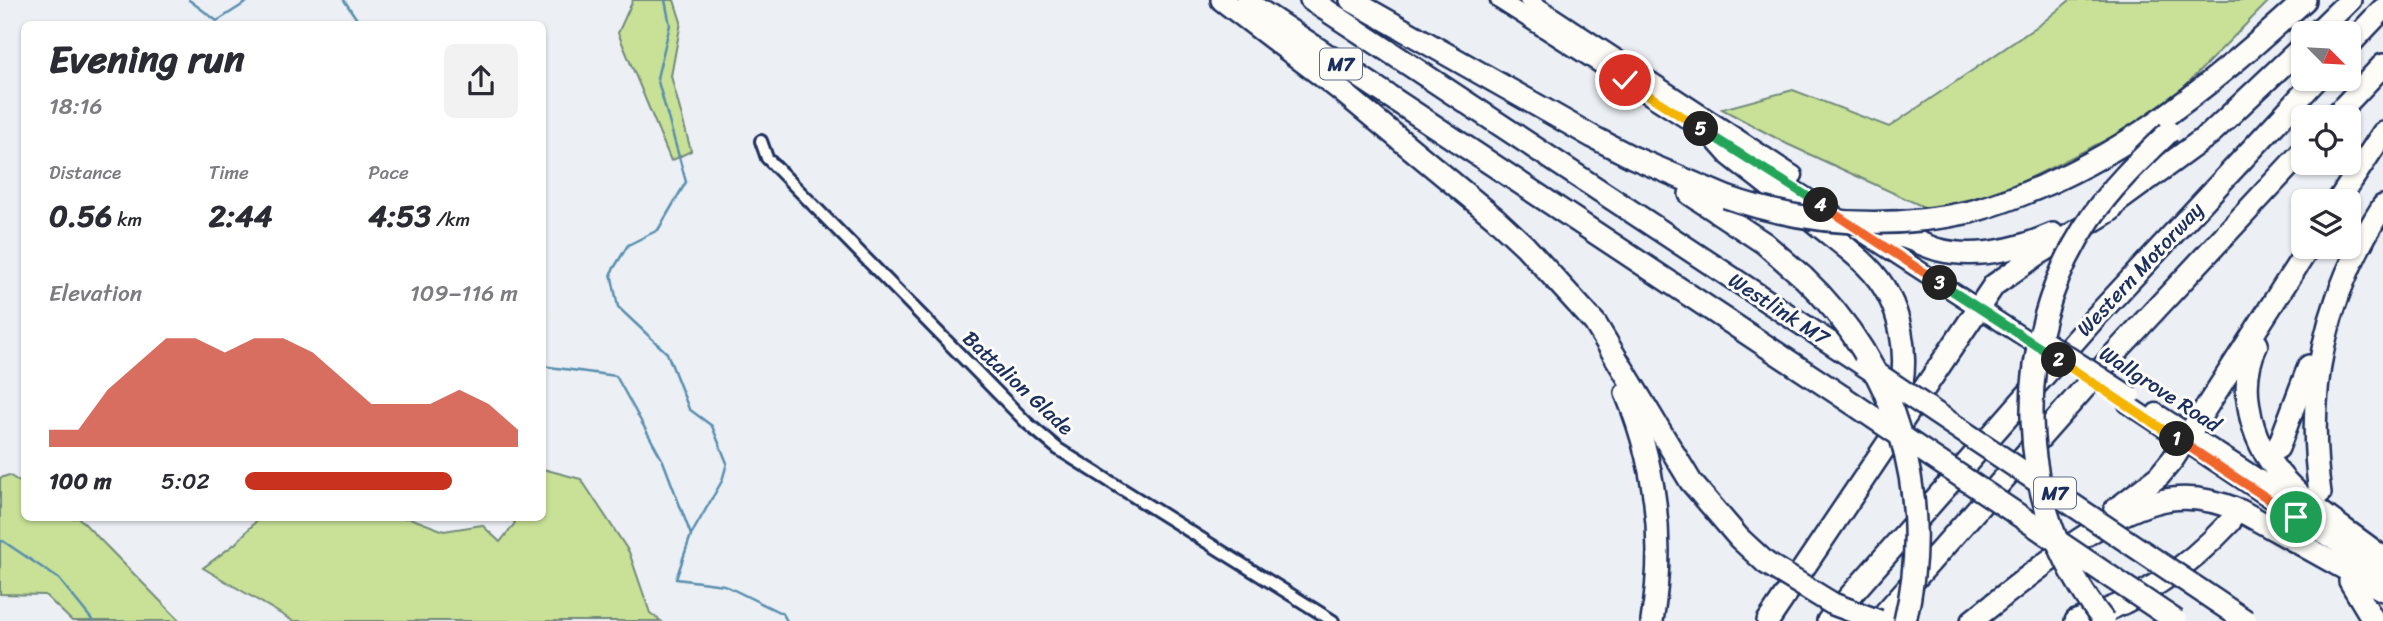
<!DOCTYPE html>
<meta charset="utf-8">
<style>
body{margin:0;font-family:Sriracha,sans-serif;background:#f2f2f3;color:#2b2b33;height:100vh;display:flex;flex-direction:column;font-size:26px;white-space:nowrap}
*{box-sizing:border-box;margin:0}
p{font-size:23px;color:#7c7c81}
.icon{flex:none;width:38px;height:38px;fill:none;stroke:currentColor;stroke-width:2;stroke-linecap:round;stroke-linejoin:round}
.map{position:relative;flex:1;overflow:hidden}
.drawer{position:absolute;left:21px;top:21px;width:525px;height:500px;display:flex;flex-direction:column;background:#fff;border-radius:10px;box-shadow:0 2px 5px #0004}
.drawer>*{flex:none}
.needle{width:46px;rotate:114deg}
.buttons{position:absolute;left:2291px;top:21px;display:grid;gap:14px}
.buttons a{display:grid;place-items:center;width:70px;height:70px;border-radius:10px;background:#fff;box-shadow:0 2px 5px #0004;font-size:35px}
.pin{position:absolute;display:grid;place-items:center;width:60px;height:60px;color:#fff;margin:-30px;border:4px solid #fff;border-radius:50%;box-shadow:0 2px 7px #0007}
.km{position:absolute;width:35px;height:35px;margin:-18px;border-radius:50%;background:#222;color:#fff;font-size:19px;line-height:35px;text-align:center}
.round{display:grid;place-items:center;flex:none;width:74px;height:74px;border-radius:10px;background:#f2f2f3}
.overview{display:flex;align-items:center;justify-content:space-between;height:119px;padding:0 28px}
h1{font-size:38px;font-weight:700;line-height:52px}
.stats{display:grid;grid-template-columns:repeat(3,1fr);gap:10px;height:119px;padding:7px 28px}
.stats div{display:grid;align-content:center}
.stats b{font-size:30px;font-weight:700}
.stats small{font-size:19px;font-weight:400}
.stats p{font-size:19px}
.chart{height:196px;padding:14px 28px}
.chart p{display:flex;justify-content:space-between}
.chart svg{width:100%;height:126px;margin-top:7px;fill:#c8321e;opacity:.7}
ul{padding:0 28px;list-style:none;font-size:23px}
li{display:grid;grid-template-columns:112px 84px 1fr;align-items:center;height:52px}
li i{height:18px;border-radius:9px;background:#c8321e}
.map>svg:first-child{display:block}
.green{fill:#c8e197;stroke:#72887a;stroke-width:2}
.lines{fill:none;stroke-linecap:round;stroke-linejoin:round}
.stream{stroke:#598eae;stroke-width:2.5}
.motorway-tunnel{stroke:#c2c9d7;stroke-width:21;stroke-dasharray:21 10;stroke-linecap:butt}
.minor-casing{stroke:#1b2f5e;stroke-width:16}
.secondary-casing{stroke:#1b2f5e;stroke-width:21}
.motorway-casing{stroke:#1b2f5e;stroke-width:26}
.minor{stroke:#fdfcf7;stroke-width:10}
.secondary{stroke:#fdfcf7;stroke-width:16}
.motorway{stroke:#fdfcf7;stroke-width:21}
.secondary-bridge-casing{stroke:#1b2f5e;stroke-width:21;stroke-linecap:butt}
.motorway-bridge-casing{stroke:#1b2f5e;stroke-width:26;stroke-linecap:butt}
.secondary-bridge{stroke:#fdfcf7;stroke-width:16}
.motorway-bridge{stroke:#fdfcf7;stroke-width:21}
.split-1-casing{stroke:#fff;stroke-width:14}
.split-2-casing{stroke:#fff;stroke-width:14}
.split-3-casing{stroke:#fff;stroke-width:14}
.split-4-casing{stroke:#fff;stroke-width:14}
.split-5-casing{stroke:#fff;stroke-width:14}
.split-6-casing{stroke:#fff;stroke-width:14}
.split-1{stroke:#f0652b;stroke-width:9}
.split-2{stroke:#f5b400;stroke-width:9}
.split-3{stroke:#22a559;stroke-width:9}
.split-4{stroke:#f0652b;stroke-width:9}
.split-5{stroke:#22a559;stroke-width:9}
.split-6{stroke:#f5b400;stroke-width:9}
.labels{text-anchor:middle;stroke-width:6;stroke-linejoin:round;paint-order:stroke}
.shield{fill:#fdfcf7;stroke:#5f6c8c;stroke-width:2}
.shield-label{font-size:19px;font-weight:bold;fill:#1b2f5e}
.street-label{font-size:21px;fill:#1b2f5e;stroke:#fdfcf7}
</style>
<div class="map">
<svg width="2383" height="621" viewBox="0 0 2383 621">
<rect width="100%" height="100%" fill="#ecf0f5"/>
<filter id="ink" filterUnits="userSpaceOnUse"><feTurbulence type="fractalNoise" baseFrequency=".0143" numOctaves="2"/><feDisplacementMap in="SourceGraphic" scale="14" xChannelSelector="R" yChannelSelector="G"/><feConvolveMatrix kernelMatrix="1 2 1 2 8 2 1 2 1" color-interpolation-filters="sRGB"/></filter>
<g filter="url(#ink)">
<g class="green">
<path d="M 633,0 L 674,0 L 681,22 L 671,76 L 691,151 L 671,161 L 618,33 Z"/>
<path d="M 2070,0 L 2270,0 L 2176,95 L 2114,136 L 2004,191 L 1928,209 L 1787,144 L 1722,109 L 1793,90 L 1889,127 L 2042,23 Z"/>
<path d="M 543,469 L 581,479 L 629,552 L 650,613 L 661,621 L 293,621 L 203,568 L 236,543 L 259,518 L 410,518 L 444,531 L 482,525 L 500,542 L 515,523 L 512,518 L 542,518 Z"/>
<path d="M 9,475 L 24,485 L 24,518 L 79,518 L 180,621 L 72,621 L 45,595 L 0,594 L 0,478 Z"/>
</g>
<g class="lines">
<g class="stream">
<path d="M 189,0 L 217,21 L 250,0"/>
<path d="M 344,0 L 360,24"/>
<path d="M 665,0 L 670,25 L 657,78 L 686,182 L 658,230 L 628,245 L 611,273 L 618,307 L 667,353 L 689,409 L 712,426 L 727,463 L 722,481 L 691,535"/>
<path d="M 542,309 L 545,312 L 542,330"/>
<path d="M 542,366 L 616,376 L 663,461 L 691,535 L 676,579 L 724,585 L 783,614 L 787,621"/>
<path d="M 0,542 L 3,541 L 59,579 L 93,621"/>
</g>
<path class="motorway-tunnel" d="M 2230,522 L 2258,485 L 2278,448"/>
<defs>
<path id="minor" d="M 761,141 L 767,158 L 1027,423 L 1058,449 L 1333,621"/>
<g id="secondary">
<path d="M 1499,0 L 1723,143"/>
<path d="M 1528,0 L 1794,175"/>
<path d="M 1745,157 L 2031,342"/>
<path d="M 2127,404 L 2383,574"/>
<path d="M 2156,412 L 2305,508"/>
</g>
<g id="motorway">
<path d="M 1222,0 L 1339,89 L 1495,218 L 1525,246 L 1595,323 L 1691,482 L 1739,538 L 1766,563"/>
<path d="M 1311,0 L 1864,365"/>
<path d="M 1351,0 L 1593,137 L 1632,157 L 1726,197"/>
<path d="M 1247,2 L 1843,397"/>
<path d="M 2316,33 L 2350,0"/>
<path d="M 2348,46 L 2383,9"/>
<path d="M 2334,117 L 2383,65"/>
<path d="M 1714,137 L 1730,155 C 1759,178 1789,201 1818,225 C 1834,238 1852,251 1867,266 C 1903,302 1911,358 1897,406"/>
<path d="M 1690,194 L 1764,243 L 1803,277"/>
<path d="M 2338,201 L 2383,133"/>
<path d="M 1970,212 C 2107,173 2202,93 2305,0"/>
<path d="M 1887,235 C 1906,234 1920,245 1939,250 C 1977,259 2018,249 2053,234"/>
<path d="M 2257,344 C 2248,363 2245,385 2249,407 C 2260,483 2328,514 2383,558"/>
<path d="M 1626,393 C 1656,466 1665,544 1652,621"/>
<path d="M 2278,448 L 2309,366"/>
<path d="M 2320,493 C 2305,387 2325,296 2383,206"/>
<path d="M 2115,510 L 2159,476 L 2173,459 L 2309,247"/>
<path d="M 2350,581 L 2374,621"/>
<path d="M 1768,621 L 1994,285 L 2037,255 L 2111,210 L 2117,202 L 2210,134 L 2303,46"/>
<path d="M 1828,621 L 2093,320 L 2317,79"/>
<path d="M 1878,621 L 2117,351 L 2303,151"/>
<path d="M 1972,621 C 2021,582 2097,517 2157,502 C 2185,494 2215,500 2241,511 L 2383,590"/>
<path d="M 2076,621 C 2136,604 2188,567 2230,522"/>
</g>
</defs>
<use href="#minor" class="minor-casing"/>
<use href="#secondary" class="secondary-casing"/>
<use href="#motorway" class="motorway-casing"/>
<use href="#minor" class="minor"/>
<use href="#secondary" class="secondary"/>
<use href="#motorway" class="motorway"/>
<defs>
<path id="secondary-bridge" d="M 2036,334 L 2132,396"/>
<g id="motorway-bridge">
<path d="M 1726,197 C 1806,225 1887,230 1970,212"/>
<path d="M 1803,277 C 1897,365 1935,497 1905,621"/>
<path d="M 1864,365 L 2246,621"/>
<path d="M 1843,397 L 2176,621"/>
<path d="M 1766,563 L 1833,604 L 1879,621"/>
<path d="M 2104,621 C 2012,505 2009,340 2090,219 C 2112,186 2141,159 2169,132"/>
</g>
</defs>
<use href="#secondary-bridge" class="secondary-bridge-casing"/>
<use href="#motorway-bridge" class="motorway-bridge-casing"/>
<use href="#secondary-bridge" class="secondary-bridge"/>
<use href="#motorway-bridge" class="motorway-bridge"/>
</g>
</g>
<g class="lines" filter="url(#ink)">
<defs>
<path id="split-1" d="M 2177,439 L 2296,517"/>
<path id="split-2" d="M 2059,360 L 2177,439"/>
<path id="split-3" d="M 1940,283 L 2059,360"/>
<path id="split-4" d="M 1821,205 L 1940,283"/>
<path id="split-5" d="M 1701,129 L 1821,205"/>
<path id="split-6" d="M 1625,80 L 1701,129"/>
</defs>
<use href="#split-1" class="split-1-casing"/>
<use href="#split-2" class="split-2-casing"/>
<use href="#split-3" class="split-3-casing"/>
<use href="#split-4" class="split-4-casing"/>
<use href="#split-5" class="split-5-casing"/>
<use href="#split-6" class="split-6-casing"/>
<use href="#split-1" class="split-1"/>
<use href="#split-2" class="split-2"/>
<use href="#split-3" class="split-3"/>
<use href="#split-4" class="split-4"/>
<use href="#split-5" class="split-5"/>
<use href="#split-6" class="split-6"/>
</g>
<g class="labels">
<g class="shield">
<rect x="1320" y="48.5" width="42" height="31" rx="5"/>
<rect x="2034" y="477.5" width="42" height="31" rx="5"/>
</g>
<g class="shield-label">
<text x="1341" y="71">M7</text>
<text x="2055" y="500">M7</text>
</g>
<g class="street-label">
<text transform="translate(2140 269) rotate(-47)" y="7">Western Motorway</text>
<text transform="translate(1779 309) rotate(33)" y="7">Westlink M7</text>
<text transform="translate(1018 383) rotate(43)" y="7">Battalion Glade</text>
<text transform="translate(2160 389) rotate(33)" y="7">Wallgrove Road</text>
</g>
</g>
</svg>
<div class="buttons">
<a><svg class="needle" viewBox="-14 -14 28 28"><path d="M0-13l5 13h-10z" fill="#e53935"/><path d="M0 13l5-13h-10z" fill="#7c7c81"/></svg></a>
<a><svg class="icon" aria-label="locate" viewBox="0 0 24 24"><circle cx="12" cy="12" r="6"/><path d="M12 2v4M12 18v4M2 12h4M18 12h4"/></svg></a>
<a><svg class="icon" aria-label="layers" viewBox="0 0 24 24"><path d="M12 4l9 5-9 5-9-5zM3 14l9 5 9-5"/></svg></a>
</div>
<div class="pin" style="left:2296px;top:517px;background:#1e9e55"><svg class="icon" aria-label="arrive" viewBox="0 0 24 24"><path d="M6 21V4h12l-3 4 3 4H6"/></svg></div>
<div class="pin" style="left:1625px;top:80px;background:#d93025"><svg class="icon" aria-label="check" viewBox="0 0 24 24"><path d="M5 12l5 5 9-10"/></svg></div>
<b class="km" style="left:2177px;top:439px">1</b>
<b class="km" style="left:2059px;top:360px">2</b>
<b class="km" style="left:1940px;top:283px">3</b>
<b class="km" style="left:1821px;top:205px">4</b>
<b class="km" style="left:1701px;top:129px">5</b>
<section class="drawer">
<div class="overview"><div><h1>Evening run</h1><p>18:16</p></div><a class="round"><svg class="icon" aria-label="share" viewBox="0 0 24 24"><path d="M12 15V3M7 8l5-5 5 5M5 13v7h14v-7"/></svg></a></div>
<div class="stats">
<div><p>Distance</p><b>0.56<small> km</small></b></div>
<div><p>Time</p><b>2:44</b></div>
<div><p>Pace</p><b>4:53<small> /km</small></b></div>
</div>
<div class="chart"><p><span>Elevation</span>109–116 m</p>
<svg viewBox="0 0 160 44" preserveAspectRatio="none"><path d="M0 44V38L10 38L20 24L30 15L40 6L50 6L60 11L70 6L80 6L90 11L100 20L110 29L120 29L130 29L140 24L150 29L160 38V44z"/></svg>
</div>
<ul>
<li><b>100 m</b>5:02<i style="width:76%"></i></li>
</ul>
</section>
</div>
